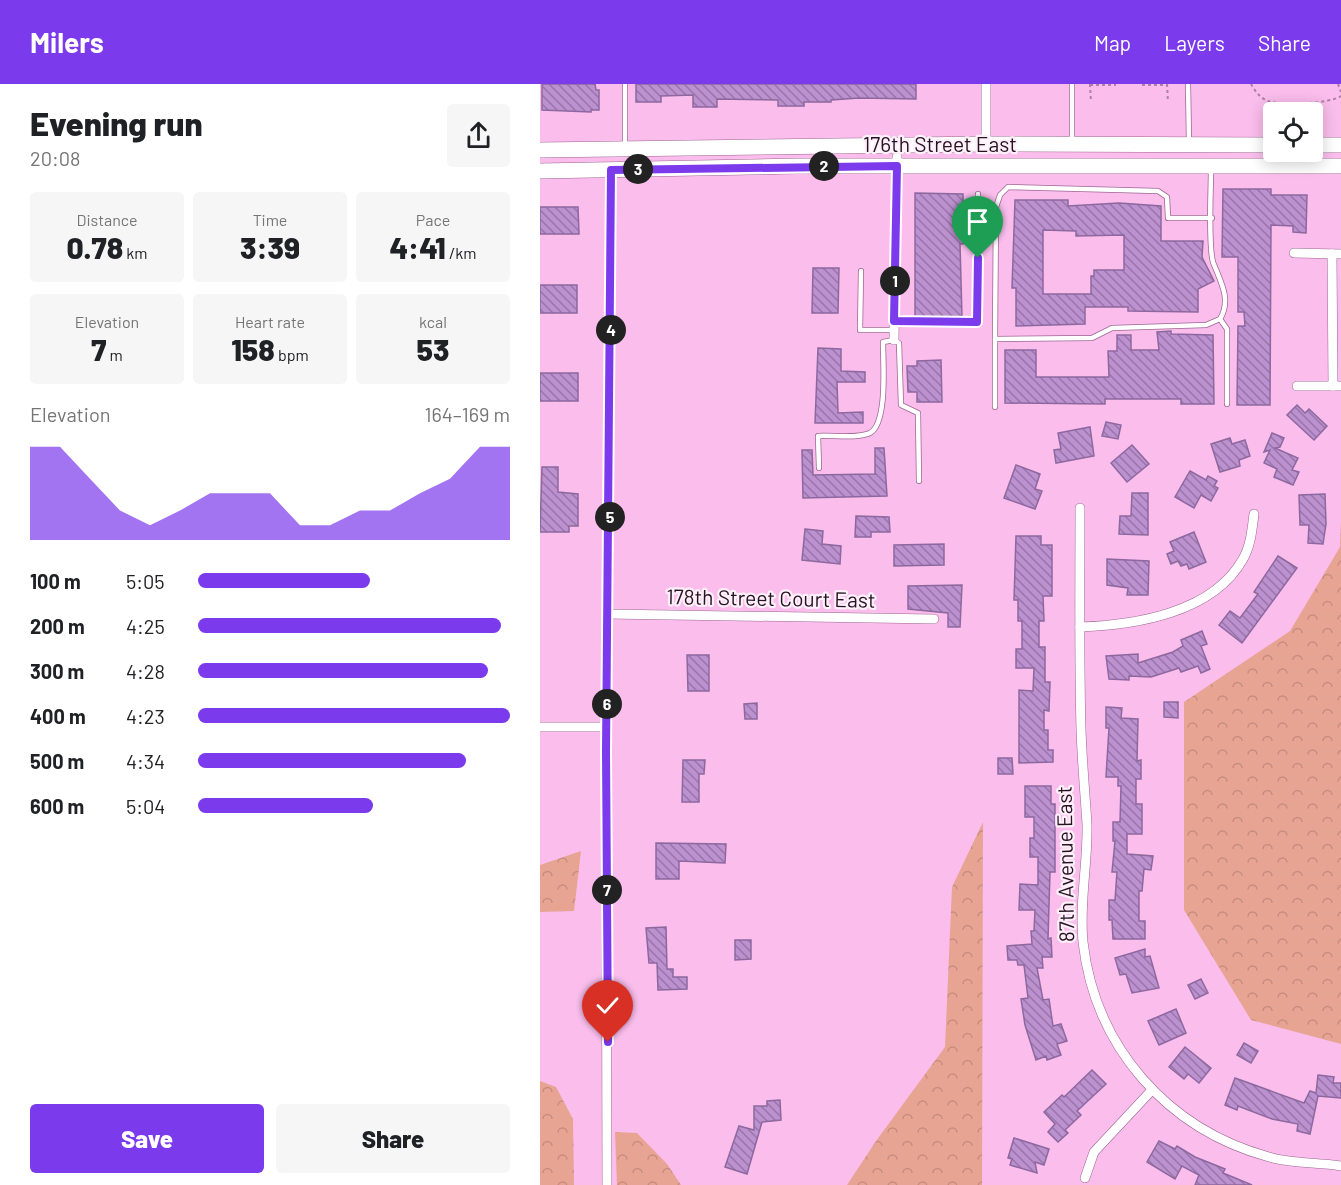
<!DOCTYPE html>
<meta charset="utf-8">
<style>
body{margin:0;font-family:Barlow,sans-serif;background:#f6f6f6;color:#202124;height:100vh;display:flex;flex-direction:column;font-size:22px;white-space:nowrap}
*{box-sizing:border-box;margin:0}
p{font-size:20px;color:#757577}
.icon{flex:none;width:33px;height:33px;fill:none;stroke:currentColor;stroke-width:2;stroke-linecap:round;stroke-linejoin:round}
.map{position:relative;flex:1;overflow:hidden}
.details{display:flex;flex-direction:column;background:#fff;width:540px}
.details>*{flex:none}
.controls{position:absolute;left:723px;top:18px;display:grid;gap:12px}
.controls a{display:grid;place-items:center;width:60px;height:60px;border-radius:6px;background:#fff;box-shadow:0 3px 15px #0003;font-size:30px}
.pin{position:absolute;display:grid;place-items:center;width:51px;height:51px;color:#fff;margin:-62px -26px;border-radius:50% 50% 50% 0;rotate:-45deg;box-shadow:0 0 6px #0007}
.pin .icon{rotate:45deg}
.km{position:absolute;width:30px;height:30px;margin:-15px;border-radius:50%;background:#222;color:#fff;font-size:16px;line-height:30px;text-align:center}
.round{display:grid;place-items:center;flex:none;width:63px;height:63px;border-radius:6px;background:#f6f6f6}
.headline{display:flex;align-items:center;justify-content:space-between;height:102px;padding:0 30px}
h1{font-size:33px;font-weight:800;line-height:45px}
.stats{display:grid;grid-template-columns:repeat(3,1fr);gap:9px;height:102px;padding:6px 30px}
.stats div{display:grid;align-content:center;border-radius:6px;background:#f6f6f6;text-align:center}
.stats b{font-size:30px;font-weight:800}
.stats small{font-size:16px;font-weight:400}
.stats p{font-size:16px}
.chart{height:168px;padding:12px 30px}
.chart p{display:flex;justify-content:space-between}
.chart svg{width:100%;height:108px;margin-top:6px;fill:#7c3aed;opacity:.7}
.button{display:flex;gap:12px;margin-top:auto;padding:12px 30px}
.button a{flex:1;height:69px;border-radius:6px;background:#7c3aed;color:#fff;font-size:24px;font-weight:800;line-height:69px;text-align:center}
.button a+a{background:#f6f6f6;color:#202124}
ul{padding:0 30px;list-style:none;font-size:20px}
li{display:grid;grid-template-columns:96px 72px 1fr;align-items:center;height:45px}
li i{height:15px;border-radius:8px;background:#7c3aed}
header{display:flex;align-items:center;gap:36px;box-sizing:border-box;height:84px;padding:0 30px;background:#7c3aed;color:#fff}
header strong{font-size:28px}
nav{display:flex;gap:33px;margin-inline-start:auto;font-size:21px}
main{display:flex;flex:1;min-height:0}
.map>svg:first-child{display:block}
.forest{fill:url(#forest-crowns)}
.building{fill:url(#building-back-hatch);stroke:#8d689e;stroke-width:1.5;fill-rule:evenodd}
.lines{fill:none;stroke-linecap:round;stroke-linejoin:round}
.service-casing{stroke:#9c6691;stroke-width:6}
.minor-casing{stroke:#9c6691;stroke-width:10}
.primary-casing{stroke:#9c6691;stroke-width:16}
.path{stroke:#af80a5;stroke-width:2;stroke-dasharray:3 3;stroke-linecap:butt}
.service{stroke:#fff;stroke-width:4.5}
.minor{stroke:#fff;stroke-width:9}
.primary{stroke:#fff;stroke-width:15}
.route-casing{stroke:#fff;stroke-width:12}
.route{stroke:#7c3aed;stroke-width:8}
.labels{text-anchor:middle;stroke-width:4.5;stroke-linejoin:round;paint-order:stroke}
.street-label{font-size:21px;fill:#271223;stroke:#fdf0f9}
</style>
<header>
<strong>Milers</strong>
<nav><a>Map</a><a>Layers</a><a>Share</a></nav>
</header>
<main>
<section class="details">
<div class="headline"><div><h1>Evening run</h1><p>20:08</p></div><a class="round"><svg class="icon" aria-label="share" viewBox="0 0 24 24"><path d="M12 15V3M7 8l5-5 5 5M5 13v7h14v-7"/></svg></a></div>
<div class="stats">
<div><p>Distance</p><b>0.78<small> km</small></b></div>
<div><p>Time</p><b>3:39</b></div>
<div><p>Pace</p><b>4:41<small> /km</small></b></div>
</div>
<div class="stats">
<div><p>Elevation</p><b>7<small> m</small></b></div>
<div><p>Heart rate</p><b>158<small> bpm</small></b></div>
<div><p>kcal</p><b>53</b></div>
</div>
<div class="chart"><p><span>Elevation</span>164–169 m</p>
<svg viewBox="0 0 160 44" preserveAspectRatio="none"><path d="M0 44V6L10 6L20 19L30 32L40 38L50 32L60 25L70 25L80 25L90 38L100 38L110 32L120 32L130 25L140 19L150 6L160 6V44z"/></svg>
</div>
<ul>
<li><b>100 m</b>5:05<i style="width:55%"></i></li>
<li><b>200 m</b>4:25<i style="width:97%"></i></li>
<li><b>300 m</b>4:28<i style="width:93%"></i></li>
<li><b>400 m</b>4:23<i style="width:100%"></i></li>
<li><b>500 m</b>4:34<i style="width:86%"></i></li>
<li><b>600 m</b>5:04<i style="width:56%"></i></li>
</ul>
<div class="button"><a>Save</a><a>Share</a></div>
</section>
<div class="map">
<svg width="801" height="1101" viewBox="0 0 801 1101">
<defs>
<pattern id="forest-crowns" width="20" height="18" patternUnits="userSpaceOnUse" patternTransform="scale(1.5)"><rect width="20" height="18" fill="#e8a493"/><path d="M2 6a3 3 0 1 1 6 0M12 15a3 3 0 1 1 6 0" fill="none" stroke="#c78c7e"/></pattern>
<pattern id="building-back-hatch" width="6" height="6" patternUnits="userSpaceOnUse" patternTransform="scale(1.5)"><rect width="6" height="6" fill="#bc91d0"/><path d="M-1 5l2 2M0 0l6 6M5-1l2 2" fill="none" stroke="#9975a8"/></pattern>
</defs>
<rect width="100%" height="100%" fill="#fabdec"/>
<g class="forest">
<path d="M 801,436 L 801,960 L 711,936 L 644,826 L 644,618 L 750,547 L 800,463 Z"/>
<path d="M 443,738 L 442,1101 L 307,1101 L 336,1057 L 405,963 L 412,803 Z"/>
<path d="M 41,767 L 34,827 L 0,828 L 0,781 Z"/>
<path d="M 0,997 L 16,1003 L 33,1035 L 34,1101 L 0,1101 Z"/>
<path d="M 75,1048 L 97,1049 L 127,1080 L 141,1101 L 77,1101 Z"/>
</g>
<g class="building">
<path d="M 2,0 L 55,0 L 56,6 L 59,6 L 59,26 L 51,26 L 51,28 L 2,26 Z"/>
<path d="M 96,0 L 376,0 L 376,15 L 319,14 L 291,16 L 291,18 L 264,18 L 264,22 L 238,22 L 238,16 L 177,15 L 177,23 L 153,23 L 153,11 L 121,12 L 121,18 L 96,18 Z"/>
<path d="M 683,105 L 731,105 L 731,111 L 767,111 L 766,149 L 753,148 L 753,142 L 731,141 L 730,321 L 697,321 L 698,242 L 705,242 L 704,228 L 698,228 L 698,173 L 682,173 Z"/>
<path d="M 375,109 L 423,110 L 423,160 L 420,160 L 422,233 L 375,233 Z"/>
<path d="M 475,116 L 528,116 L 528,122 L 579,119 L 621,122 L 621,157 L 663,157 L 662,173 L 674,197 L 658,205 L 658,228 L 588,227 L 588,223 L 545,223 L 545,240 L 476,242 L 476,204 L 472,204 ZM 503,146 L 536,147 L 536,152 L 584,151 L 584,186 L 554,186 L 554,192 L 551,192 L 551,210 L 503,210 Z"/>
<path d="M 0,123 L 38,123 L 39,150 L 0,150 Z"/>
<path d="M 273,184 L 299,184 L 298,229 L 272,229 Z"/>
<rect x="0" y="201" width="37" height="28"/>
<path d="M 631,247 L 631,250 L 673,251 L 674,320 L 641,320 L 641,315 L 565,315 L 565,320 L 465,319 L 465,266 L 496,266 L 496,293 L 569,293 L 568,267 L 577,267 L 577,251 L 591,251 L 591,266 L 619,266 L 617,248 Z"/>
<path d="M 278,264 L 301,265 L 301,287 L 325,288 L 325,298 L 297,298 L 298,329 L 323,328 L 323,339 L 275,339 Z"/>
<path d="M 401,276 L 402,318 L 377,318 L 377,308 L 368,308 L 367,282 L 377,282 L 377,277 Z"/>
<rect x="0" y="289" width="38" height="28"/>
<path d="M 757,321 L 765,329 L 769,325 L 787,342 L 774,356 L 747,331 Z"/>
<path d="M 566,338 L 581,341 L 578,355 L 562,352 Z"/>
<path d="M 550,343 L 554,372 L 516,379 L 514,366 L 521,365 L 518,349 Z"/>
<path d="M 732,349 L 744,354 L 740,363 L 735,364 L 758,374 L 752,386 L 759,388 L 753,401 L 734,393 L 737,385 L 724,379 L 730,366 L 724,368 Z"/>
<path d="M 690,354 L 692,360 L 705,356 L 710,372 L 699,376 L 700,382 L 680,388 L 671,360 Z"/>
<path d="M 592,361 L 609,380 L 587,398 L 571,379 Z"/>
<path d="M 335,364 L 344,364 L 347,412 L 263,414 L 262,366 L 272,366 L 273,391 L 335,390 Z"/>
<path d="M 476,381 L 500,390 L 495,405 L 502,407 L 495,425 L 464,414 Z"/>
<path d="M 2,383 L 18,383 L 18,408 L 38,410 L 38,442 L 29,442 L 29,448 L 0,448 Z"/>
<path d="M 650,387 L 666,396 L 668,392 L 677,397 L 674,402 L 678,404 L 671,417 L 661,411 L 654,424 L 635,413 Z"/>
<path d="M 592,409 L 608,409 L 608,451 L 579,450 L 580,432 L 591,432 Z"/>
<path d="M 785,410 L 786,440 L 783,460 L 768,459 L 769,441 L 760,441 L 759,411 Z"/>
<path d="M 316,432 L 349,433 L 350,448 L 331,448 L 331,453 L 315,453 Z"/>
<path d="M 265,445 L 283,447 L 282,460 L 301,462 L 300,480 L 262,476 Z"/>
<path d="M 654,448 L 666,478 L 649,485 L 647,480 L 641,482 L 638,477 L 631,480 L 627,470 L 634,467 L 630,458 Z"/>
<path d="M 476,452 L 501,452 L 501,461 L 512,461 L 512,512 L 503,512 L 504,537 L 499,537 L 499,563 L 505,563 L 505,598 L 510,598 L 509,627 L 504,626 L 504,646 L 508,646 L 508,666 L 513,666 L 513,678 L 479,679 L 479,606 L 493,607 L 494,584 L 476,584 L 476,565 L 482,565 L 482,537 L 478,537 L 478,516 L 474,516 Z"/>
<path d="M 404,460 L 404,481 L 354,482 L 354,461 Z"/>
<path d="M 738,472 L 757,484 L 702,559 L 679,541 L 690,527 L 700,534 L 718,510 L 714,508 Z"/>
<path d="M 567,475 L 609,477 L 608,511 L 587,511 L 588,504 L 567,501 Z"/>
<path d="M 422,501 L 420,543 L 408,543 L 408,529 L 368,525 L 368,502 Z"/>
<path d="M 662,547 L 667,560 L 661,562 L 670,585 L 661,589 L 658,582 L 641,588 L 639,584 L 611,593 L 589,592 L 589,596 L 569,595 L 566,572 L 598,570 L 598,579 L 633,568 L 643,562 L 641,556 Z"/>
<path d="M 147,571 L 169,571 L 169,607 L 148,607 Z"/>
<path d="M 624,618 L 638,618 L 638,634 L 624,633 Z"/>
<path d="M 217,619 L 217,635 L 205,635 L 204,620 Z"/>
<path d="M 566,623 L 582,624 L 581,634 L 598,635 L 597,677 L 601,676 L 601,695 L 596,695 L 596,720 L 602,720 L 602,750 L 587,750 L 587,770 L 613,772 L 611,786 L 604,785 L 602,807 L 599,807 L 599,837 L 605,837 L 605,855 L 573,855 L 572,836 L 569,836 L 569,816 L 575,816 L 577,788 L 572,788 L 575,757 L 573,757 L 573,738 L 580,738 L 581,702 L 578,702 L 578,693 L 566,693 L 569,644 L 566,644 Z"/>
<path d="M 458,674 L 472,674 L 473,690 L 458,690 Z"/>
<path d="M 143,676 L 165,676 L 164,690 L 159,690 L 159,718 L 142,718 Z"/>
<path d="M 485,702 L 511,702 L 511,720 L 515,720 L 515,788 L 510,788 L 508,855 L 511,854 L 512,873 L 502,873 L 503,884 L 497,884 L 503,916 L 509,915 L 513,942 L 521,940 L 527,957 L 517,960 L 521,971 L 507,976 L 506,972 L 496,976 L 485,941 L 481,915 L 488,914 L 484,881 L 478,881 L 477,876 L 468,876 L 467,862 L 492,860 L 491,847 L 494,847 L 495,826 L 479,826 L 480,800 L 498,801 L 498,773 L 490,773 L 490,754 L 494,754 L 494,733 L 485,733 Z"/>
<path d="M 116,759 L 186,760 L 185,779 L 139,777 L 139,795 L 116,795 Z"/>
<path d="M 126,843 L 127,885 L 133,885 L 133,893 L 147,893 L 147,905 L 118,906 L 117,879 L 109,879 L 106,844 Z"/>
<path d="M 195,856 L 211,856 L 211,875 L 195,876 Z"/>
<path d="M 605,865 L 605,873 L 610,872 L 619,904 L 592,909 L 586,890 L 580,891 L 575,874 Z"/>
<path d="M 661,895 L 668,909 L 655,915 L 648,901 Z"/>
<path d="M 636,925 L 646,949 L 619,961 L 608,937 Z"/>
<path d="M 704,959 L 718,967 L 711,979 L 697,971 Z"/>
<path d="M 645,963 L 671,984 L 659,999 L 648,990 L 644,995 L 629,983 Z"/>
<path d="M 552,986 L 566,1000 L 537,1027 L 541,1031 L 525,1046 L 528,1049 L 518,1058 L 508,1048 L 515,1040 L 504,1028 L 522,1011 L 524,1013 Z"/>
<path d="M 778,991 L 794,993 L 793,999 L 801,999 L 801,1014 L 778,1012 L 770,1050 L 757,1047 L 758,1040 L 732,1035 L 698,1022 L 697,1026 L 685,1021 L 695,994 L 764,1019 L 770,1007 L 776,1009 Z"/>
<path d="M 240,1016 L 241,1036 L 222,1038 L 207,1090 L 185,1083 L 199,1042 L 214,1046 L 214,1022 L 227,1022 L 227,1017 Z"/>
<path d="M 474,1054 L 509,1065 L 504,1081 L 495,1078 L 497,1089 L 470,1081 L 472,1075 L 468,1074 Z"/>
<path d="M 619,1057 L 635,1065 L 637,1062 L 655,1073 L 685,1085 L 683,1089 L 712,1101 L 655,1101 L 659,1091 L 642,1082 L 635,1095 L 607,1078 Z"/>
</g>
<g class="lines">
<defs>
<g id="service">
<path d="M 85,0 L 85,62"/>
<path d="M 532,0 L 532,57"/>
<path d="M 648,0 L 649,58"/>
<path d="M 671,85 C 671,105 668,161 673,178 C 680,197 692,215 680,235 L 666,241 L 572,244 L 552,254 L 455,255 L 456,123 L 460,111 L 468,103 L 618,107 L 627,113 L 628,134 L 672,134"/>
<path d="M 321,187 L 320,246 L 354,246"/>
<path d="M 680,235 L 687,245 L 687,320"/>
<path d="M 354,237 L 437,238 L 438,110"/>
<path d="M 455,323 L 455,255"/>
<path d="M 279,384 L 278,352 C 292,351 317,355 330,349 C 348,339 343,278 343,258 L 354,256 L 359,259 L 361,321 L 378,329 L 379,397"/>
</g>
<g id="minor">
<path d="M 446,60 L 446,0"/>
<path d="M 754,169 L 801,170"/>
<path d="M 792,170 L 793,302"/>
<path d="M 354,256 L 357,73"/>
<path d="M 757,302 L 801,302"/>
<path d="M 540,424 C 540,497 539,572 541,645 C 542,677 545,709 547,740 C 548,779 539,819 543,858 C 555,963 627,1045 729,1073 C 752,1080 777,1078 801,1082"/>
<path d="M 68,530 L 394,535"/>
<path d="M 540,543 C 595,541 673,529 703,475 C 711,461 712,445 714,430"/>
<path d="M 0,643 L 67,643"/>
<path d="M 545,1094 L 554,1068 L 611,1007"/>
<path d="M 67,1101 L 66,667 L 71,86"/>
</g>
<g id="primary">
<path d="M 772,61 L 801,61"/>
<path d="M 0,66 L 446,60 L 734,61"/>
<path d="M 0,87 L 257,82 L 801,82"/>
</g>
</defs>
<use href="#service" class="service-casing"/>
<use href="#minor" class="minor-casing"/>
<use href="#primary" class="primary-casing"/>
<g class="path">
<path d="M 550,0 L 551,18"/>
<path d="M 627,0 L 628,18"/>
<path d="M 711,0 C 715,7 720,14 728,17 C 744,22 788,20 801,12"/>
<path d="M 798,0 L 801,8"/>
<path d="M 550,1 L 576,1"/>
<path d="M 602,1 L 627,1"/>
</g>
<use href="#service" class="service"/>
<use href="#minor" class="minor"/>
<use href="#primary" class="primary"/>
</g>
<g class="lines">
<defs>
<path id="route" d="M 68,958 L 66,667 L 71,86 L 357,82 L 354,237 L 437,238 L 438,174"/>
</defs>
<use href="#route" class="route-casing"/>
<use href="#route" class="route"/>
</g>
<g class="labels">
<g class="street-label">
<text x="400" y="68">176th Street East</text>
<text transform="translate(231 515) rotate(1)" y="7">178th Street Court East</text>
<text transform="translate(526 780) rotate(-91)" y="7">87th Avenue East</text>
</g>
</g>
</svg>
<div class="controls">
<a><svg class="icon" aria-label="locate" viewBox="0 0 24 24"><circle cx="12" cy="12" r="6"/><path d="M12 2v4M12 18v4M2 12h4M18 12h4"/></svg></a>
</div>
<div class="pin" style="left:438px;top:174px;background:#1e9e55"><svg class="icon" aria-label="arrive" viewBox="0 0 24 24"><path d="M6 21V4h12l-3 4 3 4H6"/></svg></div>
<div class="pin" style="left:68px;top:958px;background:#d93025"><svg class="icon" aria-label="check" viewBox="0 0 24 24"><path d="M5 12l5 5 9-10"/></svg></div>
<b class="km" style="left:355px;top:197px">1</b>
<b class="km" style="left:284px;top:82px">2</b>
<b class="km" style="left:98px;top:85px">3</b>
<b class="km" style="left:71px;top:246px">4</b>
<b class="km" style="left:70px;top:433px">5</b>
<b class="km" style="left:67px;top:620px">6</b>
<b class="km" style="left:67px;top:806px">7</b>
</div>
</main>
